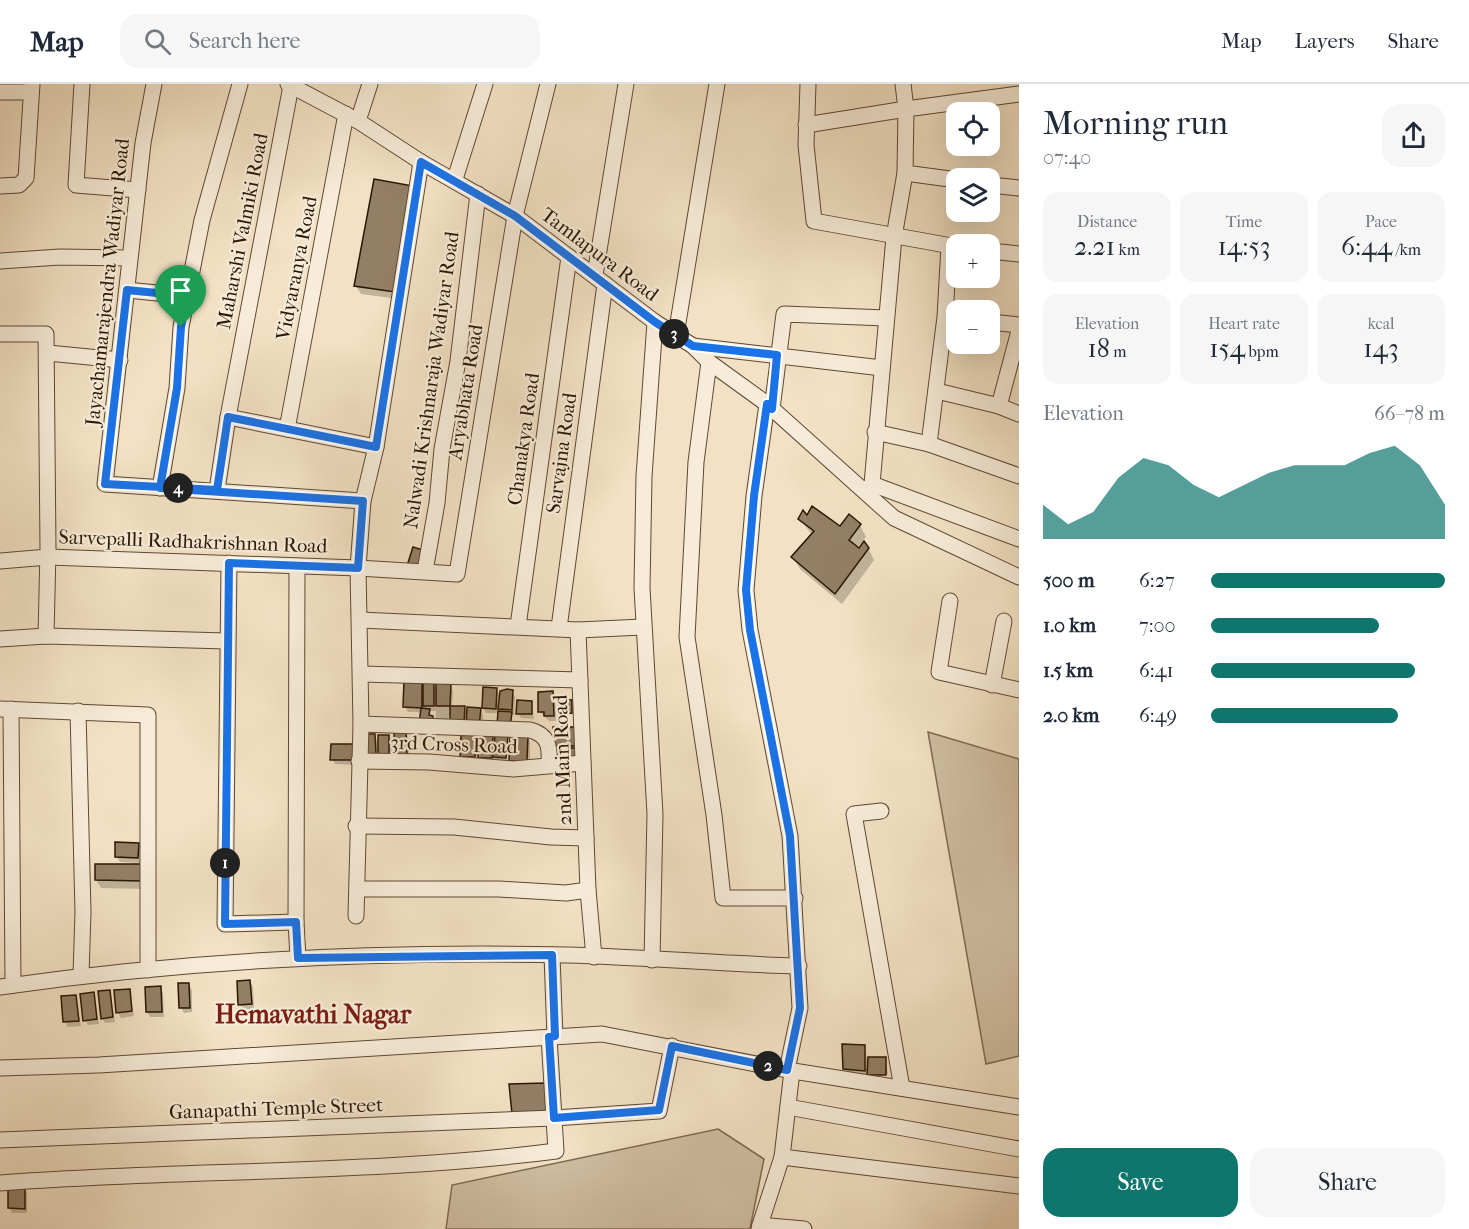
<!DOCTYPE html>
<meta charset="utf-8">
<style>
body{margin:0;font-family:"IM FELL French Canon",serif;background:#f6f6f7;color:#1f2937;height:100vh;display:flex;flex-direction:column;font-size:22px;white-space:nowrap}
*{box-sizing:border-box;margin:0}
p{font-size:20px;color:#747a83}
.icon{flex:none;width:33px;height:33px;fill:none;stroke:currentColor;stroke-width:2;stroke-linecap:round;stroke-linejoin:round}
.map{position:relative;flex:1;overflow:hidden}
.side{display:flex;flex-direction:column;background:#fff;width:450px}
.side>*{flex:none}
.fabs{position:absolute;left:946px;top:18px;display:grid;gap:12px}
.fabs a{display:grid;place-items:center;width:54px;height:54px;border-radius:12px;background:#fff;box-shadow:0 6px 24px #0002;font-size:30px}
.pin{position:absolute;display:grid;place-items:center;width:51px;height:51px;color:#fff;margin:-62px -26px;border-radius:50% 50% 50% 0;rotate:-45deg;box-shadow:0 0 6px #0007}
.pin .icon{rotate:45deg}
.km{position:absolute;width:30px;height:30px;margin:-15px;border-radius:50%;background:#222;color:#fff;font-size:16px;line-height:30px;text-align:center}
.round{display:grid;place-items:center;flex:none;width:63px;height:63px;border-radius:18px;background:#f6f6f7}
.overview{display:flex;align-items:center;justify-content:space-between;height:102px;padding:0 24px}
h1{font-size:33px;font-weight:600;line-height:45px}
.stats{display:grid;grid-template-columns:repeat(3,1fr);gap:9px;height:102px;padding:6px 24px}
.stats div{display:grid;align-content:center;border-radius:15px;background:#f6f6f7;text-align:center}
.stats b{font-size:26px;font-weight:600}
.stats small{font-size:16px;font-weight:400}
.stats p{font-size:16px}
.chart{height:168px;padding:12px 24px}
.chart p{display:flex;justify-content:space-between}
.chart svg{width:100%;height:108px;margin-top:6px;fill:#0f766e;opacity:.7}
.button{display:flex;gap:12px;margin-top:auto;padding:12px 24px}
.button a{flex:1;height:69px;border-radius:18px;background:#0f766e;color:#fff;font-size:24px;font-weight:600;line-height:69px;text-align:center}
.button a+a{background:#f6f6f7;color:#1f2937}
ul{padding:0 24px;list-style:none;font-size:20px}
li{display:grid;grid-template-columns:96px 72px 1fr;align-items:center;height:45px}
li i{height:15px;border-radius:8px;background:#0f766e}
header{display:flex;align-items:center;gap:36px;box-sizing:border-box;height:84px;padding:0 30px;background:#fff;border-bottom:2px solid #e0e1e3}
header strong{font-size:28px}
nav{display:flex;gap:33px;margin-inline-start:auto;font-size:21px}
.search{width:420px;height:54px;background:#f6f6f7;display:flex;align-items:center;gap:15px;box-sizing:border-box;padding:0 21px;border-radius:18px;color:#747a83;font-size:22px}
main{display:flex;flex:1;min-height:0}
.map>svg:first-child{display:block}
.green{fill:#d0bea3;stroke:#7e6a52;stroke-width:1.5}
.shadow{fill:#0003;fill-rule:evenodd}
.building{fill:#937f66;stroke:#2c1501;stroke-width:1.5}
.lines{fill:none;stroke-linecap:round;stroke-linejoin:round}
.minor-casing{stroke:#5e4832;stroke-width:17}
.minor{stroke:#f7ecd9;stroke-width:15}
.route-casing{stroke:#fff;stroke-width:12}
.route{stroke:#1a73e8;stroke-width:8}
.labels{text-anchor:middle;stroke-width:4.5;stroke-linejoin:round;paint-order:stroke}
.street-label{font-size:20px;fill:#2c1501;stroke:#f7ecd9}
.district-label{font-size:26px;font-weight:bold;fill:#7a1f14;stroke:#f7ecd9}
</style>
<header>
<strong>Map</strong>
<div class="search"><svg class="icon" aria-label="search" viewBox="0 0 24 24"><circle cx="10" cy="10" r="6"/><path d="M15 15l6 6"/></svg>Search here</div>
<nav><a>Map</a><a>Layers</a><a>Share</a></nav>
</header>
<main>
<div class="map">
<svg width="1019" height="1145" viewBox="0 0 1019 1145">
<rect width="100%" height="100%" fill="#f2e1c4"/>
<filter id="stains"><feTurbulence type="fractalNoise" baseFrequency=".00333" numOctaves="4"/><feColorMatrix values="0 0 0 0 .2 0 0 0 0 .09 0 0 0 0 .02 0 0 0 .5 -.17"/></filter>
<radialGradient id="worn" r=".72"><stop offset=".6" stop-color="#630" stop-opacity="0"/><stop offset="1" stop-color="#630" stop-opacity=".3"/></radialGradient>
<g class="green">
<path d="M 928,648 L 1019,675 L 1019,972 L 986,980 Z"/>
<path d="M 718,1045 L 764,1075 L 750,1145 L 446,1145 L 452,1101 Z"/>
</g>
<g class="shadow">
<path d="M 412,104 L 399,215 L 361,210 L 356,202 Z"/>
<path d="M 808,433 L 841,444 L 860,441 L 866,453 L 857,464 L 868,464 L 874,476 L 842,520 L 800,485 L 793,473 L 812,451 L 800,435 Z"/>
<path d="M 405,599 L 421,599 L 425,605 L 425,600 L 433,600 L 437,607 L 437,601 L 450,602 L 453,607 L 452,623 L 464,624 L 468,631 L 468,625 L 480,625 L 483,631 L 482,647 L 463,643 L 463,646 L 454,646 L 449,630 L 448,641 L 441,634 L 440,641 L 435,641 L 434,646 L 424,644 L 421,639 L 422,628 L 408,628 L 405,623 ZM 429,627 L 436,627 L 435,639 Z"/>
<path d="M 496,605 L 501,613 L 512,608 L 515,613 L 514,631 L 512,631 L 513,648 L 500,629 L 486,629 L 483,624 Z"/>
<path d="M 553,609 L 555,614 L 556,637 L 549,637 L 540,628 Z"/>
<path d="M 531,619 L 534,635 L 521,634 L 518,629 Z"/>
<path d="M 554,645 L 582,667 L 554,665 Z"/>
<path d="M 405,648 L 408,653 L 409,675 L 399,676 Z"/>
<path d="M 367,652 L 374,652 L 380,661 L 389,653 L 392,658 L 391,675 L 383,675 L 377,666 L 378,676 Z"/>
<path d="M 492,652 L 496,659 L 507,653 L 507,676 L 494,675 L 494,679 L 482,678 L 478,670 L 477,678 L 464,677 L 461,672 L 475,653 L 480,661 Z"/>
<path d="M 527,652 L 530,658 L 530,682 L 514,682 L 511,677 Z"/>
<path d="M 354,662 L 357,681 L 335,680 L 332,675 Z"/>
<path d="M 138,760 L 141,765 L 140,779 L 120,778 L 117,773 Z"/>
<path d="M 141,782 L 145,805 L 101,804 L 96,796 Z"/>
<path d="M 250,897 L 253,903 L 254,925 L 243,925 L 240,920 Z"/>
<path d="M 189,901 L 192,906 L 192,928 L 184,929 L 181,924 Z"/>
<path d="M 160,904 L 163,909 L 164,933 L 150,933 L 147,928 Z"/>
<path d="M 129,906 L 134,932 L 121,934 L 118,929 Z"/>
<path d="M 109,908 L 115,938 L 105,939 L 102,934 Z"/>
<path d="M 93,910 L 99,940 L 88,941 L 85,936 Z"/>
<path d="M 75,913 L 81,942 L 67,943 L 62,914 Z"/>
<path d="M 864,963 L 867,974 L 885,974 L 888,990 L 870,989 L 870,992 L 867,987 L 867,991 L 847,990 L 844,985 Z"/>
<path d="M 24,1104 L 27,1109 L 27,1129 L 12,1129 L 9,1124 Z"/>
</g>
<g class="building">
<path d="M 374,95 L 413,102 L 395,208 L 354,202 Z"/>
<path d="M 812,422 L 840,442 L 849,430 L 861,440 L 849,456 L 859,464 L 864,457 L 869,464 L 835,510 L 791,473 L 814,447 L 798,435 L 803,426 L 807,431 Z"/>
<path d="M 413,463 L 423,466 L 421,484 L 407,482 Z"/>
<path d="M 404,597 L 422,597 L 422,624 L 403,623 Z"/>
<rect x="423" y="598" width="11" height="24"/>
<path d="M 436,599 L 451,600 L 450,622 L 436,622 Z"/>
<path d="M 483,603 L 497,604 L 496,625 L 482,624 Z"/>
<path d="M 507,605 L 513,606 L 512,626 L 498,625 L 500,607 Z"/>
<path d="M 553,607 L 554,632 L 544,632 L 544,628 L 538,628 L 538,608 Z"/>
<path d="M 564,615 L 572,616 L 572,629 L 564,630 Z"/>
<path d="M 517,616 L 532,617 L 532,630 L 516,630 Z"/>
<path d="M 450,622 L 465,622 L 464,639 L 450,641 Z"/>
<path d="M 467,623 L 481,624 L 479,643 L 466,642 Z"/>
<path d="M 421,624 L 430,625 L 429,631 L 433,632 L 432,641 L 419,640 Z"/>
<path d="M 498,627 L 512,628 L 510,644 L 497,642 Z"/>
<path d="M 553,643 L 579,643 L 580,662 L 553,662 Z"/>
<path d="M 394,647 L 406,647 L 407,671 L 395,671 Z"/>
<path d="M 365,650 L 375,650 L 376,671 L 366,671 Z"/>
<path d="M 461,650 L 476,651 L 475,673 L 460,673 Z"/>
<path d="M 479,650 L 493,651 L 492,674 L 478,674 Z"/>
<rect x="378" y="651" width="11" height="19"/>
<path d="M 495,651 L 508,651 L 506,674 L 493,673 Z"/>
<path d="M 510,651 L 528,651 L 527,677 L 509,677 Z"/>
<path d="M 331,660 L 355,660 L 355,676 L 330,676 Z"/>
<path d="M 552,664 L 580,664 L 579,677 L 552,677 Z"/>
<path d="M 115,758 L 139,759 L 138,774 L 115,773 Z"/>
<path d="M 95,780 L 142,780 L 142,797 L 95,796 Z"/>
<path d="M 250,896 L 252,920 L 238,921 L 237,897 Z"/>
<path d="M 178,899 L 189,899 L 190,924 L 179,924 Z"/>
<path d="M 161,902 L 162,928 L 146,928 L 145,903 Z"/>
<path d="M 130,905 L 132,927 L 116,929 L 114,906 Z"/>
<path d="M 110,906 L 113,933 L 101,935 L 98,907 Z"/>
<path d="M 94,908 L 97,935 L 83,937 L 80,910 Z"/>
<path d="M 76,911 L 79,937 L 63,938 L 61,912 Z"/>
<path d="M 842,960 L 865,961 L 865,987 L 843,985 Z"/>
<path d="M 868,973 L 886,973 L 886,991 L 867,991 Z"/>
<path d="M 545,999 L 547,1031 L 512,1030 L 509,1000 Z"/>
<path d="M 8,1101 L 25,1102 L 25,1125 L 8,1124 Z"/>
</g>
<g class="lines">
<defs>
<g id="minor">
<path d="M 82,0 L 76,101 L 138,106"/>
<path d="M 154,0 L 143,59 L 105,400 L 363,417"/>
<path d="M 288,0 L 358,37 L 421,78 L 515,132 L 655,238 L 693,262 L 709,278 L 767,320 L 894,434 L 1019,493"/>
<path d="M 808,0 L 806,61 L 814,137 L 957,163"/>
<path d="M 0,8 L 31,8"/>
<path d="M 358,37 L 370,0"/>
<path d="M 806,41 L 906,25 L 903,0"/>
<path d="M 455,95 L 485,0"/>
<path d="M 957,96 L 905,89 L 906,25 L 1019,10"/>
<path d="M 990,101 L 1019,104"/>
<path d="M 0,102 L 19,101 L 26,94 L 32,0"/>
<path d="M 990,167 L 1019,170"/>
<path d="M 0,177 L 60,173 L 129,174"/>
<path d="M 595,191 L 626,0"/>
<path d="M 127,206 L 187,212"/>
<path d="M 990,238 L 1019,241"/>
<path d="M 0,250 L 46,250 L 48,466 L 46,552"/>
<path d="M 676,251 L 717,0"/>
<path d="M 693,262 L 882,284"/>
<path d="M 48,269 L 120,276"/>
<path d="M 709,278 L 696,378 L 687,553 L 714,731 L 723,814 L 795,814"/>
<path d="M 937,307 L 999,322 L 1019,330"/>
<path d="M 767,320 L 754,412 L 746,506 L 750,546 L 790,752 L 800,924 L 787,986"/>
<path d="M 999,322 L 1019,247"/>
<path d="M 772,325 L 784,230 L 886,234"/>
<path d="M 228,333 L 376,363"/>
<path d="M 287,345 L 346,30"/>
<path d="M 875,348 L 929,360 L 945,233 L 949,162"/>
<path d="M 929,360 L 1019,392"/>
<path d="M 872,400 L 1019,455"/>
<path d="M 160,404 L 177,304 L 181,243 L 202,136 L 240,0"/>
<path d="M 217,406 L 228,333 L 291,2"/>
<path d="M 866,407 L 872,400 L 894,153 L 905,89"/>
<path d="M 0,477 L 48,473 L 358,484 L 457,490 L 515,132 L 548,0"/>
<path d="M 229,479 L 225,840 L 296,838"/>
<path d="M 297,482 L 296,838 L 298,874"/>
<path d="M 425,487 L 437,419 L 442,365 L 458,277 L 478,110"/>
<path d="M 950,517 L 939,588 L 1019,606"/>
<path d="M 360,536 L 578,546 L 643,543"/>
<path d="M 518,542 L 569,173"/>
<path d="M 559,544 L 605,200"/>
<path d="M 578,546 L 588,806 L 594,873"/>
<path d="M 0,555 L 46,552 L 227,557"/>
<path d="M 361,590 L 580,596"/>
<path d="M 992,601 L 1004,537"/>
<path d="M 0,625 L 148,631 L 148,886"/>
<path d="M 11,625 L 13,901"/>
<path d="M 78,627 L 83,828 L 81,891"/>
<path d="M 361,640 L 530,646 C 549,651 550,663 549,681"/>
<path d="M 359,677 L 429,678 L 513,685 L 583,679"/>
<path d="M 881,727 L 854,730 L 902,1004"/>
<path d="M 356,742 L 454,743 L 551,753 L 586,754"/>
<path d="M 358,805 L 499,805 L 566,809 L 588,806"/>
<path d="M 356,832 L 361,640 L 358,484 L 363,417 L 376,363 L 421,78"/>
<path d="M 552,871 L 555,953"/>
<path d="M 652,876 L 655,730 L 642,504 L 644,392 L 655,238"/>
<path d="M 0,903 C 187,876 378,867 567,871 C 645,873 722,880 799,882"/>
<path d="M 0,984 L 99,981 L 602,950 L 787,986 L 1019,1023"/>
<path d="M 792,987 L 782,1073 L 1019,1102"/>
<path d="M 788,1023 L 1019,1065"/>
<path d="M 0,1056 L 554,1034 L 659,1027 L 672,962"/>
<path d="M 0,1099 C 185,1085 371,1091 556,1067 L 549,953"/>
<path d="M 760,1141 L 782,1073"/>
<path d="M 759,1145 L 760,1141 L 804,1145"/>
</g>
</defs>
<use href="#minor" class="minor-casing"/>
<use href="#minor" class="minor"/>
</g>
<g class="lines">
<defs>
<path id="route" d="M 181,243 L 177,304 L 160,404 L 363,417 L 358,484 L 229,479 L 225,840 L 296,838 L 298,874 L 552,871 L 555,952 L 549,953 L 554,1034 L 659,1026 L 672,962 L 787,986 L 800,924 L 790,752 L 750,546 L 746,506 L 754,412 L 767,320 L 772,325 L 777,271 L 693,262 L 655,238 L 515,132 L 421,78 L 376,363 L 228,333 L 217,406 L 105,400 L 127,206 L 187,212 L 181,243"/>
</defs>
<use href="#route" class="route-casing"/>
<use href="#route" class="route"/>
</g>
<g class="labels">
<g class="street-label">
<text transform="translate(242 147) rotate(-79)" y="7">Maharshi Valmiki Road</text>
<text transform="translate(600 170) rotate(37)" y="7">Tamlapura Road</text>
<text transform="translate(296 184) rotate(-79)" y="7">Vidyaranya Road</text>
<text transform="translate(107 198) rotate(-84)" y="7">Jayachamarajendra Wadiyar Road</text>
<text transform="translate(431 296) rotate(-82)" y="7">Nalwadi Krishnaraja Wadiyar Road</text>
<text transform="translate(465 308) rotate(-81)" y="7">Aryabhata Road</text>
<text transform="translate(523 355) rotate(-82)" y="7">Chanakya Road</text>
<text transform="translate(561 369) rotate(-82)" y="7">Sarvajna Road</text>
<text transform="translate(193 457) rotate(2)" y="7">Sarvepalli Radhakrishnan Road</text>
<text transform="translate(454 660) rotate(2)" y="7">3rd Cross Road</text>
<text transform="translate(562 676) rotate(-92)" y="7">2nd Main Road</text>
<text transform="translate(276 1024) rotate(-2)" y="7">Ganapathi Temple Street</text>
</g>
<g class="district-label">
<text x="313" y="939">Hemavathi Nagar</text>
</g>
</g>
<rect width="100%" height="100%" filter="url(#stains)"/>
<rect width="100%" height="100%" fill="url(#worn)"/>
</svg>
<div class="fabs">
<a><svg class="icon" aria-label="locate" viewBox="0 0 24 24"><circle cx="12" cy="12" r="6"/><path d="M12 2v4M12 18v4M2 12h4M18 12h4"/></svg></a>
<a><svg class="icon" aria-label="layers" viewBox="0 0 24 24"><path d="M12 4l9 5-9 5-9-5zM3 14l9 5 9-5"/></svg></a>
<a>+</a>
<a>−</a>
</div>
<div class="pin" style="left:181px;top:243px;background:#1e9e55"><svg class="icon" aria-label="arrive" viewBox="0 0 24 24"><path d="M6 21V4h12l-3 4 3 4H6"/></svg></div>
<b class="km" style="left:225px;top:779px">1</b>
<b class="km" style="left:768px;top:982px">2</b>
<b class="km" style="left:674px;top:250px">3</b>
<b class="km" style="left:178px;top:404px">4</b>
</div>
<section class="side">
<div class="overview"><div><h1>Morning run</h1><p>07:40</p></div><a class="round"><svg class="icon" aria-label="share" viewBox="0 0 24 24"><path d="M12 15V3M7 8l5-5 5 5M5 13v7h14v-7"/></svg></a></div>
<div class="stats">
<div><p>Distance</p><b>2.21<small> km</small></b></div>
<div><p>Time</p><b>14:53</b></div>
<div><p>Pace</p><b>6:44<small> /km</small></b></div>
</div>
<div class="stats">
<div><p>Elevation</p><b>18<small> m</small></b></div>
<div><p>Heart rate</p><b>154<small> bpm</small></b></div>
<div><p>kcal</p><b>143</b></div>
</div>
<div class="chart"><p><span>Elevation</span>66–78 m</p>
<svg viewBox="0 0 160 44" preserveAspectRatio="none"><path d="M0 44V30L10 38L20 33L30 19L40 11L50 14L60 22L70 27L80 22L90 17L100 14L110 14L120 14L130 9L140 6L150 14L160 30V44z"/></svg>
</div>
<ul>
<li><b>500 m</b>6:27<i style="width:100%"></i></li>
<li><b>1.0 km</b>7:00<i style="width:72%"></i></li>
<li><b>1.5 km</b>6:41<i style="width:87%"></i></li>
<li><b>2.0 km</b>6:49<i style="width:80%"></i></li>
</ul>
<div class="button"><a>Save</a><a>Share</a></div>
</section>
</main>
